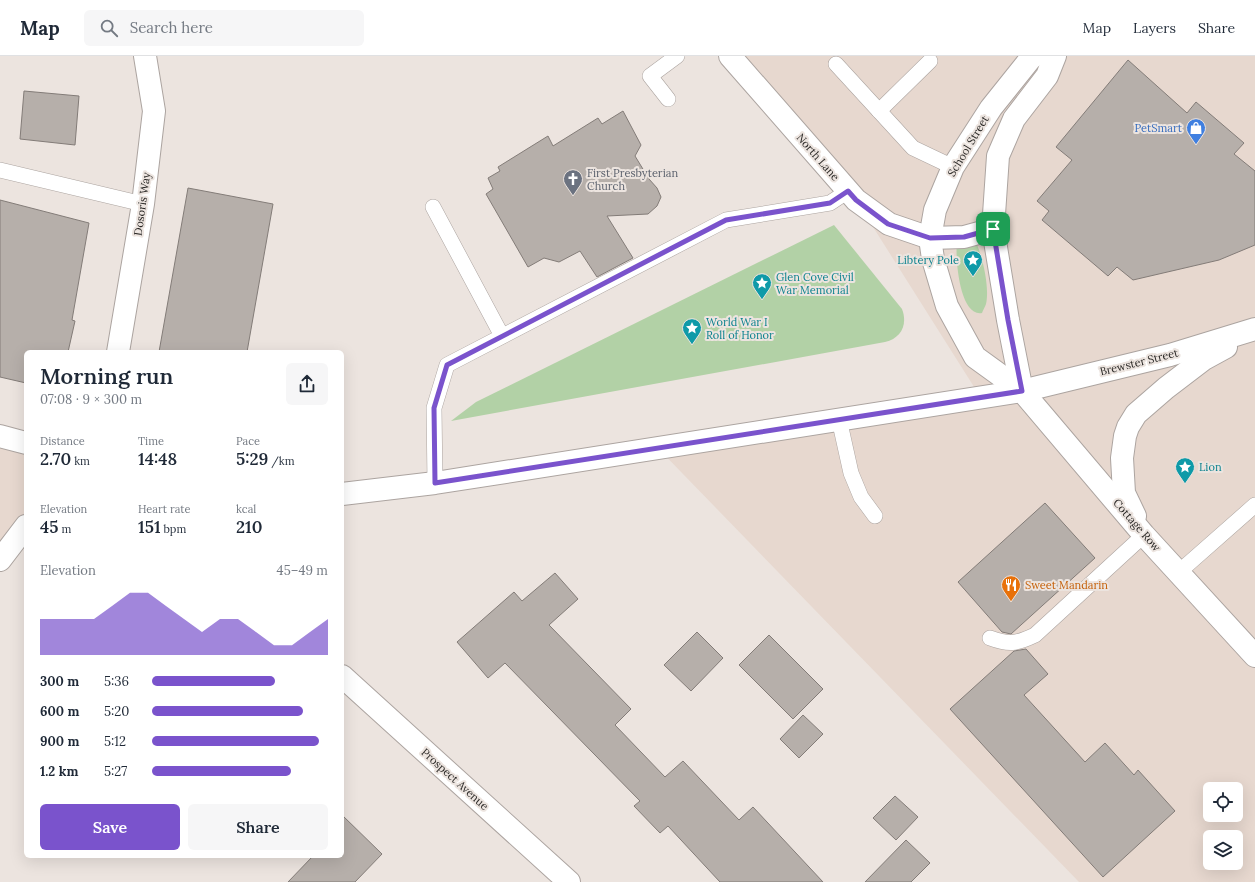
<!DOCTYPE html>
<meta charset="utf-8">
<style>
body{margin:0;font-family:Lora,serif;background:#f6f6f7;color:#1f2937;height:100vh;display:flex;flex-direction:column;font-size:15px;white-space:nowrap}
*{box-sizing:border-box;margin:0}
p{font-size:13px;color:#747a83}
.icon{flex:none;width:22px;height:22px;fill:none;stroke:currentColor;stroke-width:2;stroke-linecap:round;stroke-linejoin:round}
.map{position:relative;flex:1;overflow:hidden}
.sheet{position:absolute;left:24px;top:294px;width:320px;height:508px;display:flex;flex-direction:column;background:#fff;border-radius:6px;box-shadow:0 4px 16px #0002}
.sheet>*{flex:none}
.fabs{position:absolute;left:1203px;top:726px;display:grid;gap:8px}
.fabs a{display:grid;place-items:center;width:40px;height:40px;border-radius:6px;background:#fff;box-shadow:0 4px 16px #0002;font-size:20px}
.pin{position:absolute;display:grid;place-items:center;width:34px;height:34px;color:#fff;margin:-17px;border-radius:8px;box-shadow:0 2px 6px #0006}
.round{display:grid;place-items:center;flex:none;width:42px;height:42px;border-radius:6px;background:#f6f6f7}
.head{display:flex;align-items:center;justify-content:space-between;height:68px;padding:0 16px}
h1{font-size:22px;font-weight:600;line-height:30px}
.stats{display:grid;grid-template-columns:repeat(3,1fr);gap:6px;height:68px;padding:4px 16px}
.stats div{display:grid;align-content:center}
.stats b{font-size:17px;font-weight:600}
.stats small{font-size:11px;font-weight:400}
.stats p{font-size:11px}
.chart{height:112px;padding:8px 16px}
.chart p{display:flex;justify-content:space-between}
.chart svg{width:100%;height:72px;margin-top:4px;fill:#7a53cc;opacity:.7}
.cta{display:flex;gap:8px;margin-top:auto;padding:8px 16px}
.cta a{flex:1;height:46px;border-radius:6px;background:#7a53cc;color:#fff;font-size:16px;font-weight:600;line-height:46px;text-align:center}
.cta a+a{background:#f6f6f7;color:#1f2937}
ul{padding:0 16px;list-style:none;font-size:13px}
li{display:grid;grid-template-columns:64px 48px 1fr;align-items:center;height:30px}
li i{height:10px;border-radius:5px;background:#7a53cc}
header{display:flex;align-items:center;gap:24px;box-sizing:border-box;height:56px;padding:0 20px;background:#fff;border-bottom:1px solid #e0e1e3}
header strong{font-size:19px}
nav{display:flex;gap:22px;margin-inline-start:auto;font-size:14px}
.search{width:280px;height:36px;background:#f6f6f7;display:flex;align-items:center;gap:10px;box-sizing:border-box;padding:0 14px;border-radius:6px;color:#747a83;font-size:15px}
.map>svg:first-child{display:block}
.built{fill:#e7d8cf;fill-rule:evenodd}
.green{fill:#b2d1a6}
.building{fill:#b6afaa;stroke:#837c78}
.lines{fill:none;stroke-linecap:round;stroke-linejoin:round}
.lane-casing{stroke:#aca4a0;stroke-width:16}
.street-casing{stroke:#aca4a0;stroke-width:24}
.secondary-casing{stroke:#aca4a0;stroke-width:24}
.lane{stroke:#fff;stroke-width:15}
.street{stroke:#fff;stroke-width:22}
.secondary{stroke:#fff;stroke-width:22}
.route-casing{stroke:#fff;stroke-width:8}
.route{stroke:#7a53cc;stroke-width:5}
.labels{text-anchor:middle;stroke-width:4;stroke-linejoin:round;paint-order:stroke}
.shop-label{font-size:11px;fill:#366cbe;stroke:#ece4df;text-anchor:end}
.street-label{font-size:11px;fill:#2a2826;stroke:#ece4df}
.worship-label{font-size:11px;fill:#5b616d;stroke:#ece4df;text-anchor:start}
.culture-label{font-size:11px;fill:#0d838f;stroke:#ece4df;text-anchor:start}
.food-label{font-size:11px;fill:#c56008;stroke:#ece4df;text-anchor:start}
</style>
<header>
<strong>Map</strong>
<div class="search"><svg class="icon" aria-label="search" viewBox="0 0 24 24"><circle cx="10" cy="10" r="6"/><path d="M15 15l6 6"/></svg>Search here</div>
<nav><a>Map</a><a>Layers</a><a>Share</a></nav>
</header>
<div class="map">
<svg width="1255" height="826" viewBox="0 0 1255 826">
<rect width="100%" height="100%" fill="#ece4df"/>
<g class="built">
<path d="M 733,0 L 1255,0 L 1255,826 L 1079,826 L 650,384 L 976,334 L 856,144 ZM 1210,733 L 1236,733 L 1236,759 L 1210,759 ZM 1210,781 L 1236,781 L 1236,807 L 1210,807 Z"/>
<path d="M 0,380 L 26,387 L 26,464 L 0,496 Z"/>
</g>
<g class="green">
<path d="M 834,169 L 902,253 C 908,269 901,282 885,286 L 451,365 L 476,346 Z"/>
<path d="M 974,182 C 982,197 990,231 986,248 C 985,251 983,254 982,257 C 959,261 955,200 957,186 Z"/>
</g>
<g class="building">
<path d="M 1128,4 L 1187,57 L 1196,46 L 1244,87 L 1234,98 L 1255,115 L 1255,189 L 1219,204 L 1133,224 L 1117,211 L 1108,220 L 1042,164 L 1049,155 L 1037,145 L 1072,104 L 1056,91 Z"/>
<path d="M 24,35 L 79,40 L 75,89 L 20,83 Z"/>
<path d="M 623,55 L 641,89 L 635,100 L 649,123 L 657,132 L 661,141 L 657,150 L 648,158 L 607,160 L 633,202 L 597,221 L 580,195 L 559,206 L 544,202 L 528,211 L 486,138 L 493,133 L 488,122 L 500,115 L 498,111 L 548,80 L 553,90 L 598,62 L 602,68 Z"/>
<path d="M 188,132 L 273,148 L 247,296 L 159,296 Z"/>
<path d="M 0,144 L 89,167 L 72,264 L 75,265 L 68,296 L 26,296 L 26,327 L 0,321 Z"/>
<path d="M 1045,447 L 1095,502 L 1011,578 L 1002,576 L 958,526 Z"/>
<path d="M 555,517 L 578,543 L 549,569 L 631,653 L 615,669 L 665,721 L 683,705 L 739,764 L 753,751 L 823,826 L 720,826 L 668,770 L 660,777 L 634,750 L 640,745 L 505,607 L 488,622 L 457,586 L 514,536 L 522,545 Z"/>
<path d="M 697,576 L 723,602 L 691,635 L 664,609 Z"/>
<path d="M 769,579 L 823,633 L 793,663 L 739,609 Z"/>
<path d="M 1026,593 L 1048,618 L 1024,639 L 1085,706 L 1105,687 L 1134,719 L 1138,714 L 1175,755 L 1103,821 L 950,653 L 1014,595 Z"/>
<path d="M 803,659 L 823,678 L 799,702 L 780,683 Z"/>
<path d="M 895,740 L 918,761 L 896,784 L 873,762 Z"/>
<path d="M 342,759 L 382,798 L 355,826 L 288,826 L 313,800 L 342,800 Z"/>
<path d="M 906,784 L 930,807 L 911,826 L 865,826 Z"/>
</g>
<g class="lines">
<defs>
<g id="lane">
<path d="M 836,8 L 913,92 L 953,111"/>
<path d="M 668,43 L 650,20 L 677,0"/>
<path d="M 879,55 L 930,5"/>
<path d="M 0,114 L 143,148"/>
<path d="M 433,151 L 502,280"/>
<path d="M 839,363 L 851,417 L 861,441 L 875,460"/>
<path d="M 435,427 L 434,352 L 447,309 L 726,164 L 830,147 L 848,135"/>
<path d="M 1179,516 L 1255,449"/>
<path d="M 990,582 C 1009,589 1016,588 1035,579 L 1144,479"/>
</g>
<g id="street">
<path d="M 730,0 L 856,144 L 889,168 L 930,182 L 964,181 L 993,173"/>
<path d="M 342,620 L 569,826"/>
</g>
<g id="secondary">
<path d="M 1034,0 L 1031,2 L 991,52 L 953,111 L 935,154 L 930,182 L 933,203 L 947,250 L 975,301 L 1022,335 L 1144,479 L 1255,600"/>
<path d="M 118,296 L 143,148 L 154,55 L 145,0"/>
<path d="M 1022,335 L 1008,264 L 993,173 L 998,100 L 1014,63 L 1047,20 L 1055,0"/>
<path d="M 0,380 L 26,387"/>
<path d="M 342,438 L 435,427 L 1022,335 L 1170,299 L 1255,273"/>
<path d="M 1135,460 L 1124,437 L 1122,402 L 1125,380 L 1128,371 L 1136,358 L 1166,332 L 1204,303 L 1226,291"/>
<path d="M 0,504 L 26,470"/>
</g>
</defs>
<use href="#lane" class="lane-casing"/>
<use href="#street" class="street-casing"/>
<use href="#secondary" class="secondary-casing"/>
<use href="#lane" class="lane"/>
<use href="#street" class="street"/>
<use href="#secondary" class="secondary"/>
</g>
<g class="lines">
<defs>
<path id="route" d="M 848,135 L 856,144 L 888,168 L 930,182 L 964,181 L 993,173 L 1008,264 L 1022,335 L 435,427 L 434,352 L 447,309 L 726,164 L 830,147 Z"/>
</defs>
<use href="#route" class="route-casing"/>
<use href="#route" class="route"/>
</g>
<defs>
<symbol id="shop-pin" viewBox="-11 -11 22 30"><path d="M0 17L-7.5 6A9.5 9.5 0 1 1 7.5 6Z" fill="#3f7fe0" stroke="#ece4df"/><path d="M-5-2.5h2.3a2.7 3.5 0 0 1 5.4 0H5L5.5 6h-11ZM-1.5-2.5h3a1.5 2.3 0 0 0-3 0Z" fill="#fff"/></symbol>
<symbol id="church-pin" viewBox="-11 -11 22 30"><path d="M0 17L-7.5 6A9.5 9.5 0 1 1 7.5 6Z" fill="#6b7280" stroke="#ece4df"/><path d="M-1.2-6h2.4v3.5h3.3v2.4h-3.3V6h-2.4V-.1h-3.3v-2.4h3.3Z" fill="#fff"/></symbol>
<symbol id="sight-pin" viewBox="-11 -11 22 30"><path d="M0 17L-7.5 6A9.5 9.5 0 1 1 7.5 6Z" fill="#0f9aa8" stroke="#ece4df"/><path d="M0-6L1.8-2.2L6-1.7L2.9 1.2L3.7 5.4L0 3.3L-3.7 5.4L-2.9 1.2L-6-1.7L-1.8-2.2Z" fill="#fff"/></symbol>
<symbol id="restaurant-pin" viewBox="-11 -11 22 30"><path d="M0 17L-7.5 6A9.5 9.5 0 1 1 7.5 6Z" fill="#e8710a" stroke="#ece4df"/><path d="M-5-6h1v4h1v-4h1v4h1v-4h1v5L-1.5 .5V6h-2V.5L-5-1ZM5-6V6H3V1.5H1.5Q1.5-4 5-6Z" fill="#fff"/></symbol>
</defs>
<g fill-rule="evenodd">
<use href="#shop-pin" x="1185" y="61" width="22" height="30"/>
<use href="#church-pin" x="562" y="112" width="22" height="30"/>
<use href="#sight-pin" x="962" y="193" width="22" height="30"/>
<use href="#sight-pin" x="751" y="216" width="22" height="30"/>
<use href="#sight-pin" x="681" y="261" width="22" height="30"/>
<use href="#sight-pin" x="1174" y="400" width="22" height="30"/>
<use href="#restaurant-pin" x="1000" y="518" width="22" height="30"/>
</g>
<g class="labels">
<g class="shop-label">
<text x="1182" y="76">PetSmart</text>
</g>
<g class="street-label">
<text transform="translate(968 90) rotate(-59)" y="4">School Street</text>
<text transform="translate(818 101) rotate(49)" y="4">North Lane</text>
<text transform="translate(142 148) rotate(-82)" y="4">Dosoris Way</text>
<text transform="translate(1139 306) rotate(-14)" y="4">Brewster Street</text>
<text transform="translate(1137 469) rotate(49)" y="4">Cottage Row</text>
<text transform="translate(455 723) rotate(42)" y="4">Prospect Avenue</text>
</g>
<g class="worship-label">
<text x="587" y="121">First Presbyterian<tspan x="587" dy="13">Church</tspan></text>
</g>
<g class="culture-label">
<text x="959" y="208" text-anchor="end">Libtery Pole</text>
<text x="776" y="225">Glen Cove Civil<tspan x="776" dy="13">War Memorial</tspan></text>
<text x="706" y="270">World War I<tspan x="706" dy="13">Roll of Honor</tspan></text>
<text x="1199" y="415">Lion</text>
</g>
<g class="food-label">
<text x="1025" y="533">Sweet Mandarin</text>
</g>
</g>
</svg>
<div class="fabs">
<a><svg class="icon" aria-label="locate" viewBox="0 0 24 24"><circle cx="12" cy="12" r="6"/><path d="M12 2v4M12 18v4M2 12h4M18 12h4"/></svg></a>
<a><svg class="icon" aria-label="layers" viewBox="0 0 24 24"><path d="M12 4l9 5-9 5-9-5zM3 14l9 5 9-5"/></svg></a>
</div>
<div class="pin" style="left:993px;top:173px;background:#1e9e55"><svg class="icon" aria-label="arrive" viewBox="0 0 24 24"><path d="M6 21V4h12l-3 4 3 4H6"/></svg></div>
<section class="sheet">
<div class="head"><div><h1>Morning run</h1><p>07:08 · 9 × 300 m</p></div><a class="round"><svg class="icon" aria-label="share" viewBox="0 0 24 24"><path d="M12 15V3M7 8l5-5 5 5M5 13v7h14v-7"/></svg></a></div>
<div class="stats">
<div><p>Distance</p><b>2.70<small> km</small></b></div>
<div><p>Time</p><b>14:48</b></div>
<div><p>Pace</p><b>5:29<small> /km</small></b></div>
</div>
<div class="stats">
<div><p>Elevation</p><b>45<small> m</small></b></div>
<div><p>Heart rate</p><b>151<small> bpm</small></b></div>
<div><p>kcal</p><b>210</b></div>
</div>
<div class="chart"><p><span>Elevation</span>45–49 m</p>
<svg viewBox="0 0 160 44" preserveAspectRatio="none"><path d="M0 44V22L10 22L20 22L30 22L40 14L50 6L60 6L70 14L80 22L90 30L100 22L110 22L120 30L130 38L140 38L150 30L160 22V44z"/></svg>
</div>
<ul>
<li><b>300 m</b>5:36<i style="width:70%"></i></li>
<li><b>600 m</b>5:20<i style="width:86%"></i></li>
<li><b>900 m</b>5:12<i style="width:95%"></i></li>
<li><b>1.2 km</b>5:27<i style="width:79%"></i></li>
</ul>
<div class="cta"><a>Save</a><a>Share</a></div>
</section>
</div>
